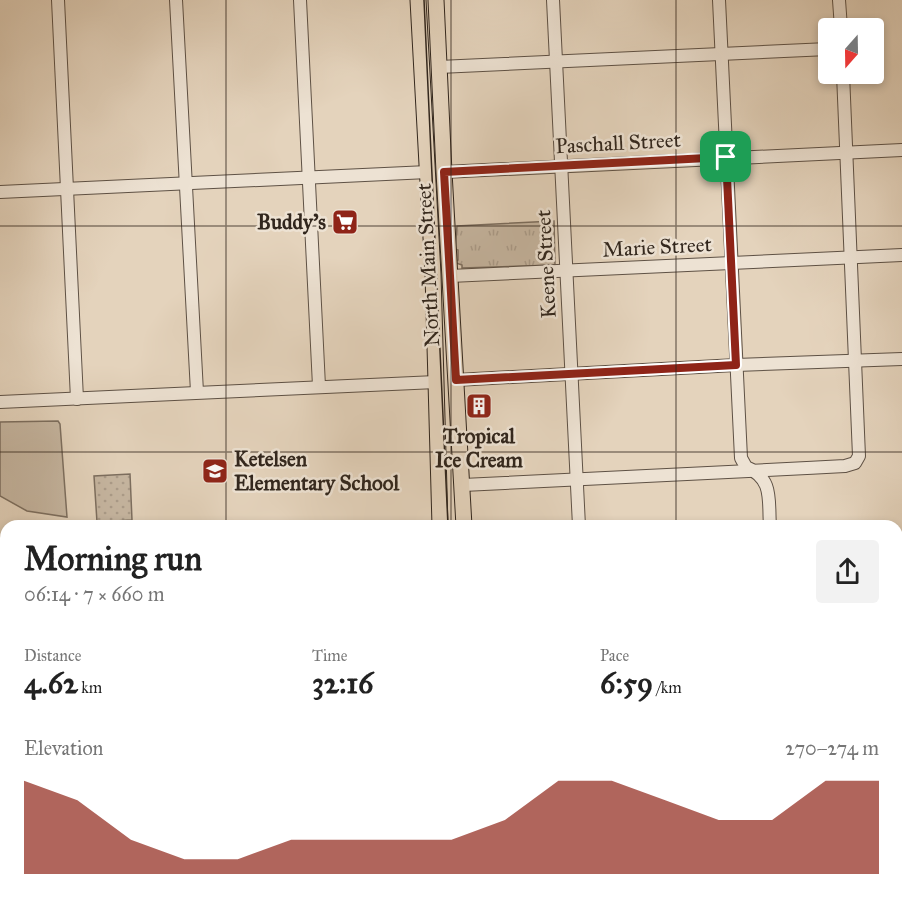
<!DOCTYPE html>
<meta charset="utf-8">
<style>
body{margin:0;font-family:"IM FELL Great Primer",serif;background:#f2f2f2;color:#222;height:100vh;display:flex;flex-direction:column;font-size:22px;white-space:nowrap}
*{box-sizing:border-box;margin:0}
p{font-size:20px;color:#767676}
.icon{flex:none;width:33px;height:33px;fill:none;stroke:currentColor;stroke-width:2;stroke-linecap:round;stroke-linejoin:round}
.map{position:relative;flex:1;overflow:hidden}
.drawer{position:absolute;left:0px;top:520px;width:903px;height:386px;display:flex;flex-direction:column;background:#fff;border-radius:18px 18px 0 0;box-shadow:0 3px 9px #0003}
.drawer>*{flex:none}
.needle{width:39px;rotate:200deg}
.controls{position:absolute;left:818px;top:18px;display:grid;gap:12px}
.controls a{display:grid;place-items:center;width:66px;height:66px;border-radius:6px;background:#fff;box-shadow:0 3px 9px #0003;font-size:30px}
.pin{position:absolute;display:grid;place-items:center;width:51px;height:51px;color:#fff;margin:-26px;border-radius:12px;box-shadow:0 3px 9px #0006}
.round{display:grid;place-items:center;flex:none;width:63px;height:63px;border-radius:6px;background:#f2f2f2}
.headline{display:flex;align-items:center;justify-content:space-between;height:102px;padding:0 24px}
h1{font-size:33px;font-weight:800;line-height:45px}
.stats{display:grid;grid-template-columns:repeat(3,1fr);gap:9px;height:102px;padding:6px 24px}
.stats div{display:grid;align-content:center}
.stats b{font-size:30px;font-weight:800}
.stats small{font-size:16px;font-weight:400}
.stats p{font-size:16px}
.chart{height:168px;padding:12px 24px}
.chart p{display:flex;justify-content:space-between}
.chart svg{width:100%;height:108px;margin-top:6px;fill:#8f2418;opacity:.7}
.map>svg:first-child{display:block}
.grass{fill:url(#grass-tufts);stroke:#7c6e5f;stroke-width:1.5}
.park{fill:url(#park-dots);stroke:#7c6e5f;stroke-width:1.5}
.pitch{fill:#c6b6a1;stroke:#7c6e5f;stroke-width:1.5}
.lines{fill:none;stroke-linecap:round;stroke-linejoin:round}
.minor-casing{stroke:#5e5145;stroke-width:14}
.major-casing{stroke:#31261d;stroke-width:17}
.minor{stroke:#ede2d3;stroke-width:12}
.major{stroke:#e4d3bc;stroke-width:15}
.tram{stroke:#31261d;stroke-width:1.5}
.route-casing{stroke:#fff;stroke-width:12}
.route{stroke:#8f2418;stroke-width:8}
.grid{fill:none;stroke:#31261d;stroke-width:1.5;stroke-opacity:0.55}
.labels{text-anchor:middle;stroke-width:5;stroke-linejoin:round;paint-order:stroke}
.street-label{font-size:21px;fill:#31261d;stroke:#ede2d3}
.poi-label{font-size:21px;font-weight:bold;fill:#31261d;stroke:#ede2d3;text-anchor:end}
</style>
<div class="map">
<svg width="902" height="905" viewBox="0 0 902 905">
<defs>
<pattern id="grass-tufts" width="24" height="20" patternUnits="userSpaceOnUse" patternTransform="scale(1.5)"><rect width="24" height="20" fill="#c6b6a1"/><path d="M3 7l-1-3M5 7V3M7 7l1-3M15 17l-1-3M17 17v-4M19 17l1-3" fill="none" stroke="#ab9c8a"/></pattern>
<pattern id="park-dots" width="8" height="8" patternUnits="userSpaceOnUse" patternTransform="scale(1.5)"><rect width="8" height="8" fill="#c6b6a1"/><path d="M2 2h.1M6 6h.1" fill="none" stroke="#ab9c8a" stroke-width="1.8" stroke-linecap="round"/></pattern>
</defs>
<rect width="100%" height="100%" fill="#e4d3bc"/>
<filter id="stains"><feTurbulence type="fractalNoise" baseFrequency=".00333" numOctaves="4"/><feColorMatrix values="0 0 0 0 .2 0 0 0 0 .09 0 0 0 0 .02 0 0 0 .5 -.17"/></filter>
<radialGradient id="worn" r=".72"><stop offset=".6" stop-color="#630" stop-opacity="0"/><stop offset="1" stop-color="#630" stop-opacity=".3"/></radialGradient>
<path class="grass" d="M 554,221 L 555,265 L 462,268 L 462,265 L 456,263 L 456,261 L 458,260 L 458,250 L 455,249 L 457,226 Z"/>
<path class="park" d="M 130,474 L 132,520 L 97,522 L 94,476 Z"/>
<path class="pitch" d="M 58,421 L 60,424 L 67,517 L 27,511 L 0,496 L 0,422 Z"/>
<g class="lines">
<defs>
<g id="minor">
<path d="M 58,0 L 77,399"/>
<path d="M 176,0 L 197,392"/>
<path d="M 300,0 L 319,386"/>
<path d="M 553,0 L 579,526"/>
<path d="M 719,0 L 741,458 L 746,467 C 774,479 768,500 770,526"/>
<path d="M 839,0 L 841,28"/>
<path d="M 439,67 L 828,49"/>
<path d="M 444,172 L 902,150"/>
<path d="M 0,192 L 428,172"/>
<path d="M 450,276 L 902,255"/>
<path d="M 456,380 L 736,365 L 902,359"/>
<path d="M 0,402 L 436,382"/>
<path d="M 463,485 C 591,478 718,473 845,466 L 855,463 L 859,456 L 843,74"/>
<path d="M 897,728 L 902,728"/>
<path d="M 0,818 L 6,818"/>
<path d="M 897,885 L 902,885"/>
<path d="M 220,900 L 220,905"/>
<path d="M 344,900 L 344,905"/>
<path d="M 593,900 L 594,905"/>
<path d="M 672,900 L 673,905"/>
<path d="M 784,900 L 784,905"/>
<path d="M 892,900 L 894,905"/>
<path d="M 477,903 L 541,900"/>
</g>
<g id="major">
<path d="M 418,0 L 433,274 L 440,526"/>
<path d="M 436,0 L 444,172 L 464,526"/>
<path d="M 897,568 L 902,568"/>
<path d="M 0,611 L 6,611"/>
<path d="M 460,900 L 460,905"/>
<path d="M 477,900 L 477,905"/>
</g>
</defs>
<use href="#minor" class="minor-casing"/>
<use href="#major" class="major-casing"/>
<use href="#minor" class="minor"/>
<use href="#major" class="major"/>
<g class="tram">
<path d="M 424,0 L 448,526"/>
<path d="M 466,900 L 466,905"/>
</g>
</g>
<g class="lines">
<defs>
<path id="route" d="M 726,157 L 736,365 L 456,380 L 444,172 Z"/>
</defs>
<use href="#route" class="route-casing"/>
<use href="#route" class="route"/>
</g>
<path class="grid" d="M 226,0 L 226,526M 451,0 L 451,526M 676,0 L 676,526M 0,226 L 902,226M 0,452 L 902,452M 0,679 L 6,679M 897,679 L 902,679M 226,900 L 226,905M 451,900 L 451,905M 676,900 L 676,905"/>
<defs>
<symbol id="supermarket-square" viewBox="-11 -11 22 22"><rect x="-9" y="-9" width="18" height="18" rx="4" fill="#8f2418" stroke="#ede2d3"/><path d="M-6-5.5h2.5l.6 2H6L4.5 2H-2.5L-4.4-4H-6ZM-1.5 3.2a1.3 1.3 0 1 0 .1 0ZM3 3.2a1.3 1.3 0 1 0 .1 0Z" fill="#fff"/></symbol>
<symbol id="building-square" viewBox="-11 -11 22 22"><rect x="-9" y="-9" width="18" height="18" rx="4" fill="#8f2418" stroke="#ede2d3"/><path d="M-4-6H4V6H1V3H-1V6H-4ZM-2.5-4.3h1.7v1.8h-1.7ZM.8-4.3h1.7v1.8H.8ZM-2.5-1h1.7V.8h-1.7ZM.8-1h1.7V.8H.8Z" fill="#fff"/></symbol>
<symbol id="school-square" viewBox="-11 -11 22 22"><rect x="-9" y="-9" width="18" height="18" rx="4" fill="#8f2418" stroke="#ede2d3"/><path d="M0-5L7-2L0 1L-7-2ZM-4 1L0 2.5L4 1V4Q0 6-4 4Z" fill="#fff"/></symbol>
</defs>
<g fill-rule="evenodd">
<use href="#supermarket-square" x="330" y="207" width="30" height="30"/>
<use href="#building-square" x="464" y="391" width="30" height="30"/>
<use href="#school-square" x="200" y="456" width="30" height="30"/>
</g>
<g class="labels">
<g class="street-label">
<text transform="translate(618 143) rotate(-3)" y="7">Paschall Street</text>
<text transform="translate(657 247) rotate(-3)" y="7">Marie Street</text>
<text transform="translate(546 264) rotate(-93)" y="7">Keene Street</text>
<text transform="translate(428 265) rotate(-93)" y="7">North Main Street</text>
</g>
<g class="poi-label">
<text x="326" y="229">Buddy's</text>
<text x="479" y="443" text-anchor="middle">Tropical<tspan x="479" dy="24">Ice Cream</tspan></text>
<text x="234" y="466" text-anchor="start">Ketelsen<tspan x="234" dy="24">Elementary School</tspan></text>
</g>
</g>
<rect width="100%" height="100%" filter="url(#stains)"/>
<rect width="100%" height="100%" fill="url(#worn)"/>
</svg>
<div class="controls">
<a><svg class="needle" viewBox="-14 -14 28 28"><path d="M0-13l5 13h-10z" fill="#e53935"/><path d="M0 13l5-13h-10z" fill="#767676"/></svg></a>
</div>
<div class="pin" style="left:726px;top:157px;background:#1e9e55"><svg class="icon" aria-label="arrive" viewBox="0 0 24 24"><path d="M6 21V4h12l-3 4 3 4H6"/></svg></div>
<section class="drawer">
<div class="headline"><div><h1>Morning run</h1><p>06:14 · 7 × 660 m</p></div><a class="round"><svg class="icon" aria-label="share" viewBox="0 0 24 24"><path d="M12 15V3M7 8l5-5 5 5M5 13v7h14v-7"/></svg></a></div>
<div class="stats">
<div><p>Distance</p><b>4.62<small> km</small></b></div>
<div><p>Time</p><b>32:16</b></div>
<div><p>Pace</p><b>6:59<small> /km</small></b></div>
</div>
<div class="chart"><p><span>Elevation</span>270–274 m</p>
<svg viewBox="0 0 160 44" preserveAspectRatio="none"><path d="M0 44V6L10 14L20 30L30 38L40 38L50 30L60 30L70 30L80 30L90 22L100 6L110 6L120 14L130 22L140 22L150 6L160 6V44z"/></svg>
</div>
</section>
</div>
